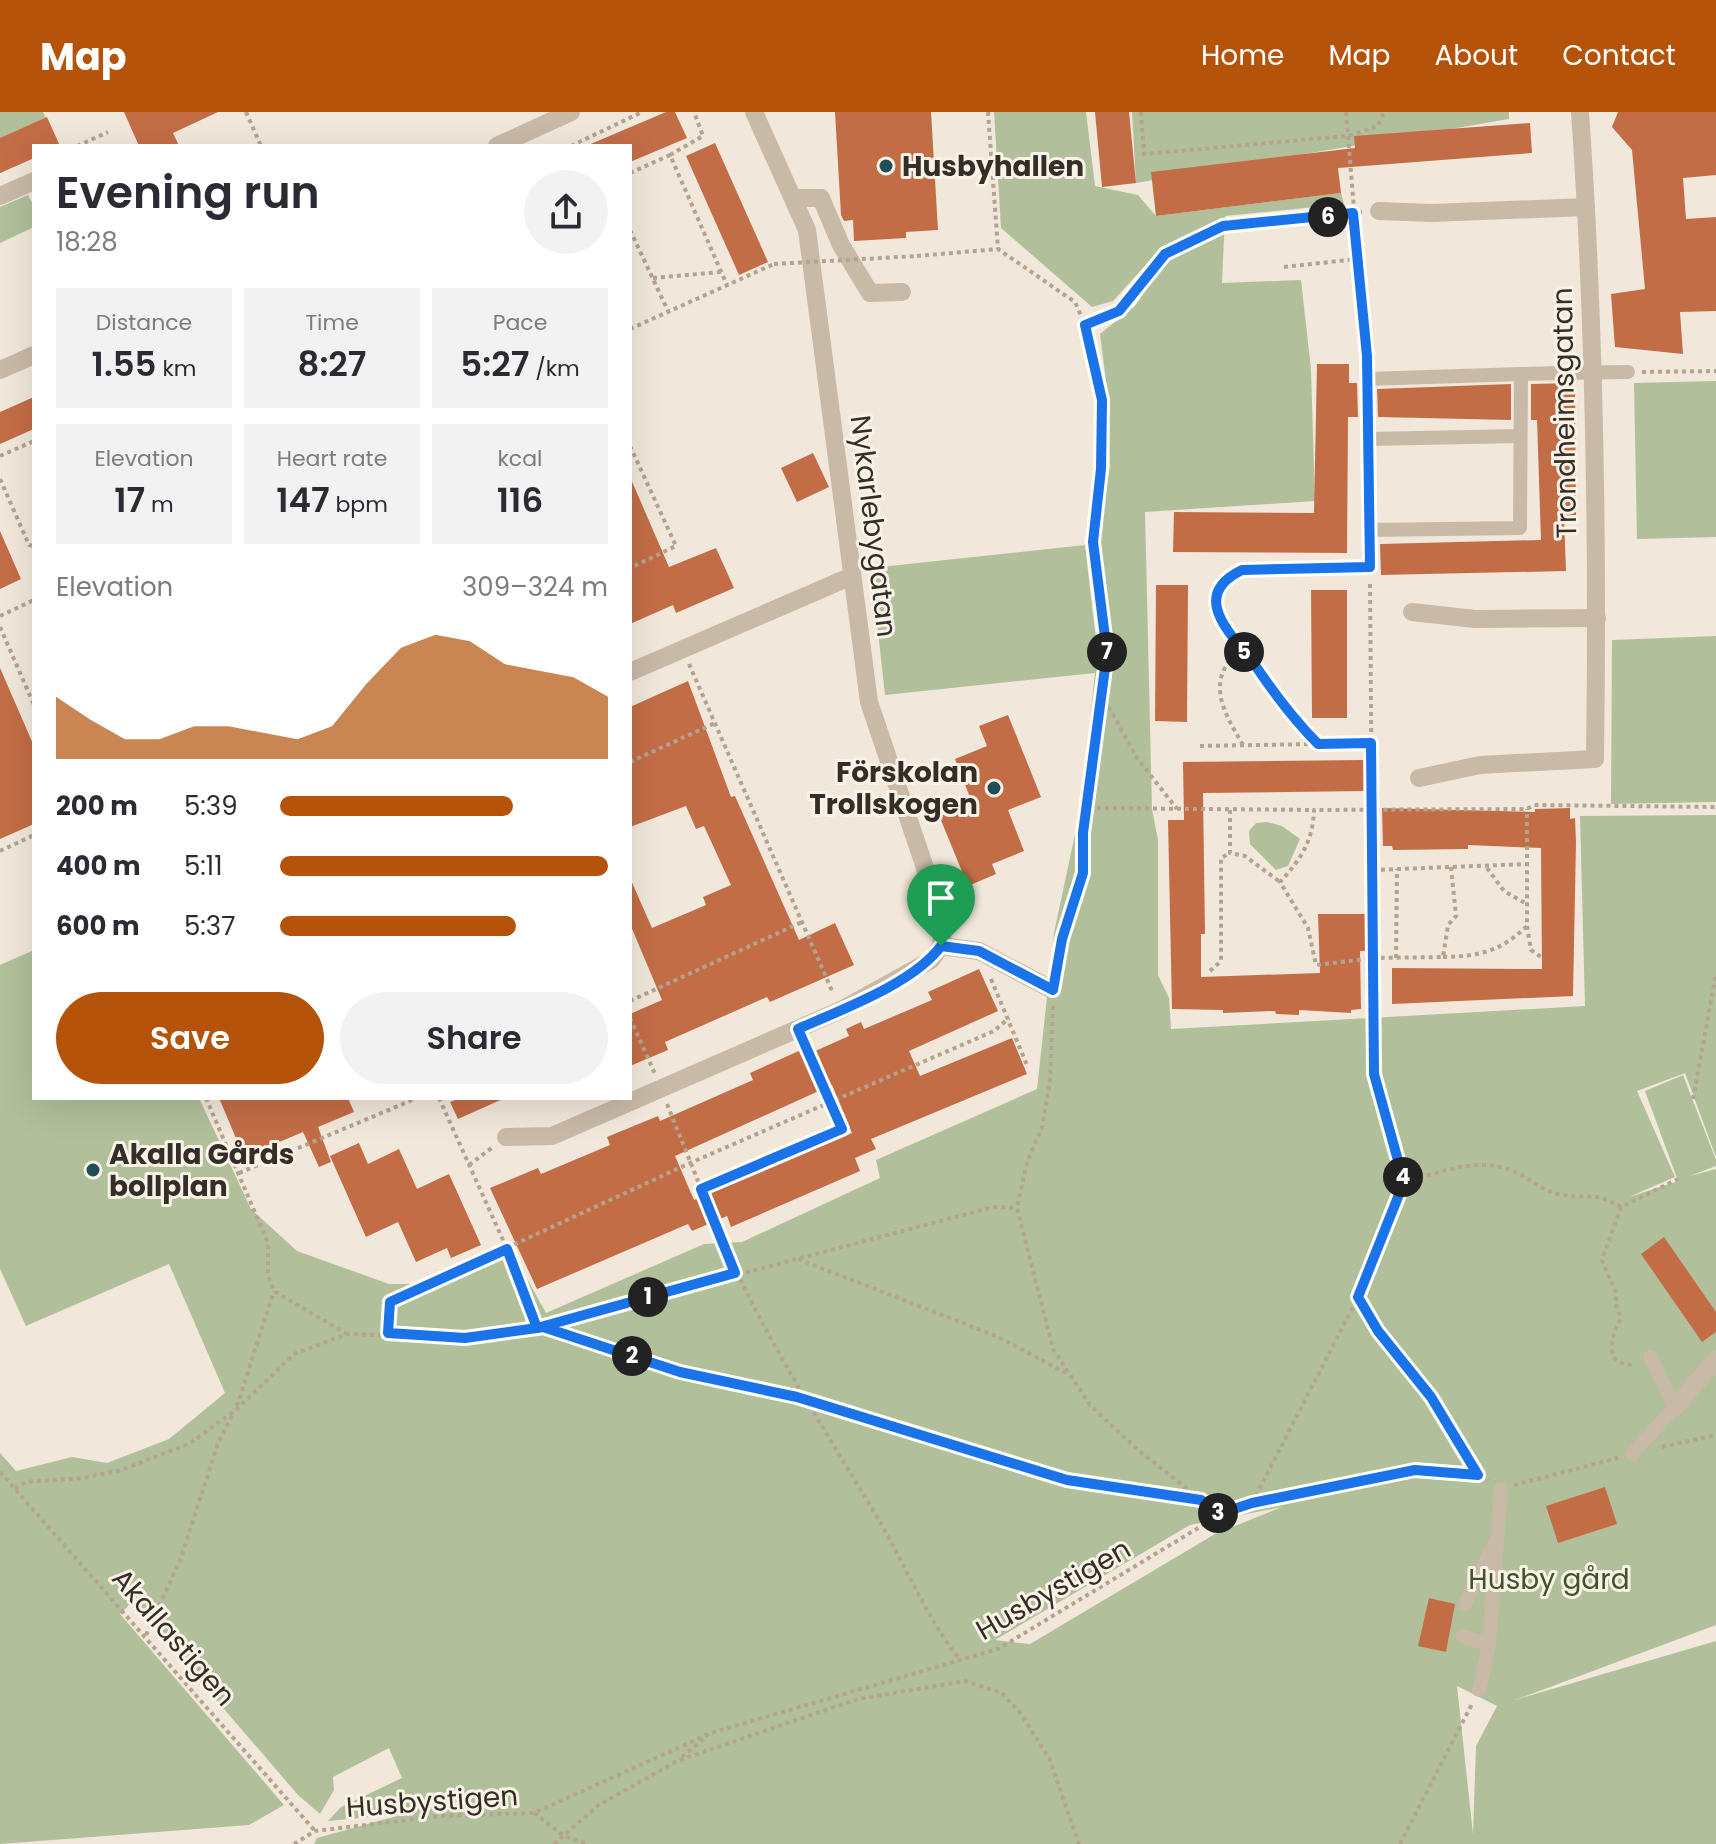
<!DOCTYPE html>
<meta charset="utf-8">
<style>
body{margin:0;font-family:Poppins,sans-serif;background:#f2f2f3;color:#2b2b33;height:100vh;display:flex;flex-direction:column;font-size:30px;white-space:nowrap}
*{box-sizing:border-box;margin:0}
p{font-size:26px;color:#7c7c81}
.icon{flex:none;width:44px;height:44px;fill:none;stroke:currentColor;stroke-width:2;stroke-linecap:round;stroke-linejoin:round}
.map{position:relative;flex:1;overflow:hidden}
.drawer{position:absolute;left:32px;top:32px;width:600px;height:956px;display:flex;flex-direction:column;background:#fff;border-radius:0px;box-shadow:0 8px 32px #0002}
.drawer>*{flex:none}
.pin{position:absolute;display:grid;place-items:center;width:68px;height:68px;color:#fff;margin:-82px -34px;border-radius:50% 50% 50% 0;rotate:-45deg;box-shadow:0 0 8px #0007}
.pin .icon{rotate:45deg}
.km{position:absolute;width:40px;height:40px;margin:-20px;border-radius:50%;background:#222;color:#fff;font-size:22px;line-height:40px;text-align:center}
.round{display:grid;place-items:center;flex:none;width:84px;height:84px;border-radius:42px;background:#f2f2f3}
.summary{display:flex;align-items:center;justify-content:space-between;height:136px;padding:0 24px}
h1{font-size:44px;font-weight:600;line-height:60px}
.stats{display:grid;grid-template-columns:repeat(3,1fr);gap:12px;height:136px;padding:8px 24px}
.stats div{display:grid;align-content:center;border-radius:0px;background:#f2f2f3;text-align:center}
.stats b{font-size:34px;font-weight:600}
.stats small{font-size:22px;font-weight:400}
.stats p{font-size:22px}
.chart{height:224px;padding:16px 24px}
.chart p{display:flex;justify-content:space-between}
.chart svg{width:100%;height:144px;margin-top:8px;fill:#b45309;opacity:.7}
.cta{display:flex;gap:16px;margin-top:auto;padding:16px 24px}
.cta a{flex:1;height:92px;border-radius:48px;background:#b45309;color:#fff;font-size:32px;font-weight:600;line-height:92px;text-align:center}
.cta a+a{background:#f2f2f3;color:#2b2b33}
ul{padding:0 24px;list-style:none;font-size:26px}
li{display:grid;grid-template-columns:128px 96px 1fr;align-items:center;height:60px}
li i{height:20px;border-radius:10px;background:#b45309}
header{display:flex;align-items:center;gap:48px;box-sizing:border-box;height:112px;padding:0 40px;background:#b45309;color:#fff}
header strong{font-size:38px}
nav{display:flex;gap:44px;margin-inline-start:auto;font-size:28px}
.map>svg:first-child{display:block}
.green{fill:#b1c09b;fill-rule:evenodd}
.building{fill:#c36d47;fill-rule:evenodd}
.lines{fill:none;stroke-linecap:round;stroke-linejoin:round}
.path{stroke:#b4a391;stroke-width:4;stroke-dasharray:4 4;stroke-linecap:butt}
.pedestrian{stroke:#c9b9a7;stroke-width:14}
.minor{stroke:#c9b9a7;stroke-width:18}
.path-bridge{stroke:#b4a391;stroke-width:4;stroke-dasharray:4 4;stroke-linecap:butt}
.pedestrian-bridge{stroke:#c9b9a7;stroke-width:14}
.route-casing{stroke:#fff;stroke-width:16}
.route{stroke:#1a73e8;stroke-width:10}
.poi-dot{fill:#1e4e56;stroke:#f9f2e7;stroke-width:3}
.labels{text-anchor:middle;stroke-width:6;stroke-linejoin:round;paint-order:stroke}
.poi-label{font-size:28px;font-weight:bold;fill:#352d27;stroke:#f9f2e7;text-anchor:start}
.street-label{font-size:28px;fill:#352d27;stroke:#f9f2e7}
.park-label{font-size:28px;fill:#42532c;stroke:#f9f2e7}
</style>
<header>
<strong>Map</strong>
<nav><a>Home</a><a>Map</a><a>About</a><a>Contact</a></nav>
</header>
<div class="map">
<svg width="1716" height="1732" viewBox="0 0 1716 1732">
<rect width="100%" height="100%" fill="#f1e8db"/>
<g class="green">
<path d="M 0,0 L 43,0 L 60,34 L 34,34 L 34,46 L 0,61 Z"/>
<path d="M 994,0 L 1086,0 L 1095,74 L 1138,83 L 1156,104 L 1341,81 L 1344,92 L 1225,104 L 1222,171 L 1301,168 L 1311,257 L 1315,389 L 1145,400 L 1152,697 L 1158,728 L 1158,863 L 1169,886 L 1171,917 L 1585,894 L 1580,704 L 1716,703 L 1716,1045 L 1685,961 L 1637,979 L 1675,1065 L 1629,1085 L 1678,1069 L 1645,979 L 1683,963 L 1716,1048 L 1716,1054 L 1690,1064 L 1716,1057 L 1716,1513 L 1515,1588 L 1716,1529 L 1716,1732 L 314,1732 L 317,1726 L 404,1702 L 328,1709 L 341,1695 L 402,1666 L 389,1636 L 333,1665 L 334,1678 L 320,1702 L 298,1683 L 132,1490 L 120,1502 L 284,1693 L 249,1713 L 0,1732 L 0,1341 L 16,1359 L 72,1345 L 107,1351 L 169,1327 L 225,1281 L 169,1152 L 26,1214 L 0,1157 L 0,853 L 34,838 L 34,986 L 199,986 L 251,1097 L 297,1139 L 389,1172 L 426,1172 L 513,1141 L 546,1201 L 704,1132 L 742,1130 L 880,1066 L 876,1048 L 1037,977 L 1054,821 L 1081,694 L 1095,561 L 885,583 L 871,456 L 1085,433 L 1096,528 L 1098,426 L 1110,354 L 1109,293 L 1100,222 L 1135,194 L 1165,150 L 1163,134 L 1113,189 L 1092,195 L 1001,116 ZM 1282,1395 L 1215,1422 L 1030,1532 L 995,1528 L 1190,1413 ZM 1457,1574 L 1497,1594 L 1476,1634 L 1473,1722 Z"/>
<path d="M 1132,0 L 1509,0 L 1509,7 L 1136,71 Z"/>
<path d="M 28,83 L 34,94 L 34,115 L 0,131 L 0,95 Z"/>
<path d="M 1716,269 L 1716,425 L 1637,427 L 1634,271 Z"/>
<path d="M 1716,524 L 1716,690 L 1611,692 L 1612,528 Z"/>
<path d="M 1267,710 L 1282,714 L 1300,727 L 1288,754 L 1276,758 L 1250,732 L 1249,719 L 1256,711 Z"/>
</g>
<g class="building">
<path d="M 124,0 L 218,0 L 173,21 L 179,34 L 139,34 Z"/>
<path d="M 666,0 L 675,0 L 687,26 L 630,50 L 630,34 L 586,34 Z"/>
<path d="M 835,0 L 931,0 L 938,118 L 906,120 L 906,126 L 854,129 L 853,108 L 844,109 L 841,103 Z"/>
<path d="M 1095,0 L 1129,0 L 1136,71 L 1102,75 Z"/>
<path d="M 1618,0 L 1716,0 L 1716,63 L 1683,66 L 1686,107 L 1716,105 L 1716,199 L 1680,200 L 1683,242 L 1615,235 L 1611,182 L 1645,177 L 1632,38 L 1612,15 Z"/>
<path d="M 47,5 L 60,34 L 34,34 L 34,46 L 0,61 L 0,26 Z"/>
<path d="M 1530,11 L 1532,41 L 1338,56 L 1341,81 L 1156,104 L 1151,60 L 1355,36 L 1354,24 Z"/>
<path d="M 715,31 L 768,150 L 739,163 L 686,44 Z"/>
<path d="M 1317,252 L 1349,252 L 1349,271 L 1357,271 L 1358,305 L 1348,305 L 1347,441 L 1173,440 L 1174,400 L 1314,401 Z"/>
<path d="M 1575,271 L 1576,403 L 1564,404 L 1566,459 L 1381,463 L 1380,432 L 1541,428 L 1537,308 L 1531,308 L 1531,272 Z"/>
<path d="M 1511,272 L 1511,308 L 1378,305 L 1377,277 Z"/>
<path d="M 34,285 L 34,317 L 0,332 L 0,300 Z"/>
<path d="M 813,341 L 829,375 L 797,390 L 781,356 Z"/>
<path d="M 630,365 L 669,455 L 716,436 L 734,476 L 676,501 L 673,493 L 630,512 Z"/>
<path d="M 0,419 L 21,467 L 0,477 Z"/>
<path d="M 1156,473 L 1188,473 L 1187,610 L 1155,609 Z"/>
<path d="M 1311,478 L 1347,478 L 1347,606 L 1312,606 Z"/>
<path d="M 0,556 L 34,634 L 34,712 L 0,727 Z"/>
<path d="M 688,569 L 731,685 L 735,684 L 799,828 L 835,811 L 854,853 L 770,890 L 767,885 L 665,930 L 668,938 L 630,954 L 630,902 L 662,888 L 630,812 L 630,766 L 652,816 L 706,793 L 703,785 L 731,773 L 704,714 L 696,717 L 686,694 L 630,715 L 630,595 Z"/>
<path d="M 1008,603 L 1041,685 L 1008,698 L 1024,739 L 992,752 L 996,762 L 968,774 L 938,701 L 971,688 L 955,647 L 987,634 L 979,614 Z"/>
<path d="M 1365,648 L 1365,679 L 1203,681 L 1205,822 L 1201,822 L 1201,865 L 1320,861 L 1318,802 L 1370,802 L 1370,839 L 1360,839 L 1361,897 L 1351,898 L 1351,901 L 1299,898 L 1299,903 L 1276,902 L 1275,899 L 1223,901 L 1223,898 L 1172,897 L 1168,708 L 1184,708 L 1183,650 Z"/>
<path d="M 1382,696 L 1535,700 L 1535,697 L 1570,696 L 1570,707 L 1575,706 L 1576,730 L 1573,884 L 1392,892 L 1392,856 L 1542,857 L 1541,736 L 1468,733 L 1468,737 L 1393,738 L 1392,734 L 1383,734 Z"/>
<path d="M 979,857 L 998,899 L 909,939 L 920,964 L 1012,926 L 1027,962 L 871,1027 L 876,1037 L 855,1046 L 860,1059 L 731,1115 L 727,1104 L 692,1119 L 688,1112 L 537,1177 L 490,1076 L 538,1056 L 541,1062 L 610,1033 L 607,1025 L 658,1004 L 660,1009 L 753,968 L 750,961 L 801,938 L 804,944 L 849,924 L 846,917 L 861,910 L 864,917 L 932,888 L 928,880 ZM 832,973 L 852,1021 L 694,1088 L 675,1044 Z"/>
<path d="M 219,986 L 348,986 L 354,1000 L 318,1015 L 331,1050 L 319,1055 L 303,1020 L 244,1045 Z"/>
<path d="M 460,986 L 505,986 L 458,1007 L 450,990 Z"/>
<path d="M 359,1031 L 368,1052 L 399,1037 L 417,1077 L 449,1062 L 481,1133 L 451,1146 L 447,1136 L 416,1150 L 398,1110 L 366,1125 L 330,1044 Z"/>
<path d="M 1664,1125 L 1716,1200 L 1716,1220 L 1702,1230 L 1641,1142 Z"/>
<path d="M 1605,1375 L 1617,1412 L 1558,1431 L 1546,1394 Z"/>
<path d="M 1429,1486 L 1455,1492 L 1446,1540 L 1418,1534 Z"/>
</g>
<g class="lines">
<g class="path">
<path d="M 246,0 L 261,34"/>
<path d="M 988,0 L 998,137"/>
<path d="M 1141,0 L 1144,42 L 1348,24 L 1378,14 L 1384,0"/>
<path d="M 1346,0 L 1367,253"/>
<path d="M 77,34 L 108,20"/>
<path d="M 571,34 L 642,0"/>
<path d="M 670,43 L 703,24 L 694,0"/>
<path d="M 630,61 L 670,43 L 727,173"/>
<path d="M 630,118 L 668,199"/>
<path d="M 917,144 L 998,137 L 1075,190 L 1085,213 L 1102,288 L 1101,357 L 1093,430 L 1107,541 L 1104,586 L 1083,721 L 1083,761 L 1056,858"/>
<path d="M 1284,155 L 1357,147"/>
<path d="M 653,166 L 721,160"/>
<path d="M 1085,213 L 1119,199 L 1165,142 L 1223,114 L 1362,100"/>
<path d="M 630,217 L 774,152"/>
<path d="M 1642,260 L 1716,259"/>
<path d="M 630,334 L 676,434 L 630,456"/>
<path d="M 0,344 L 34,329"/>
<path d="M 0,367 L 29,433 L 34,434"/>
<path d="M 1370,472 L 1374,962 L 1404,1070 L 1358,1185 L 1378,1219 L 1431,1285 L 1478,1363"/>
<path d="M 0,504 L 34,488"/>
<path d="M 0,515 L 34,593"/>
<path d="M 1242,538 L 1285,600 L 1318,632"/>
<path d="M 689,552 L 833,881"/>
<path d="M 1105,588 L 1137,646 L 1177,697"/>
<path d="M 1243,633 C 1223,599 1204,568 1241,537 C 1222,514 1211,495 1225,466 L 1257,456 L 1354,455"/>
<path d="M 1200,634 L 1371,631"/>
<path d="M 630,650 L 715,611"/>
<path d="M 1089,696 L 1314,698"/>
<path d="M 1230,698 L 1230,741 L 1245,744 L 1280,770"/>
<path d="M 0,739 L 34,723"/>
<path d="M 1451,755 L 1456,804 L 1448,813 L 1443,845 L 1375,846 L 1316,853 L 1308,816 L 1280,770 C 1301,747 1313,729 1314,698 L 1527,697 L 1534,693 L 1716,695"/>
<path d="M 1487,756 L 1504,779 L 1525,791"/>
<path d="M 1373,758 L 1527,752 L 1527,697"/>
<path d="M 1527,814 L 1531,838 L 1544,847"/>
<path d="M 1443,845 C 1479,844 1500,840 1527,814 L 1527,752"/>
<path d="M 1396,846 L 1397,757"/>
<path d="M 1210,859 L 1221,849 L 1221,746 L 1230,741"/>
<path d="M 991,867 L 1027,953"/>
<path d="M 630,889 L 802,810"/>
<path d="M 1053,894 L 1050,969 L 1042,1016 L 1027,1050 L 1017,1096 L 1053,1237 L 1090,1293 L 1138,1338 L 1219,1402"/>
<path d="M 630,906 L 655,962"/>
<path d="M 206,986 L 268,1131 L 268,1164 L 274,1179 L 347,1222"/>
<path d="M 439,986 L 507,1137 L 537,1216"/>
<path d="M 1693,987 L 1716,862"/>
<path d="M 667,992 L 735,1161"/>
<path d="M 469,1053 L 493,1035"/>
<path d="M 239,1061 L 417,986"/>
<path d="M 1404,1070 C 1439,1061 1477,1044 1513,1059 C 1530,1066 1543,1080 1562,1083 C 1590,1087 1594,1079 1621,1095 L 1678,1067"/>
<path d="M 701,1077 L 842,1017 L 804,932"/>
<path d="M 1621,1095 L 1602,1148 L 1617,1184 L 1615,1190 L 1621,1206 C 1610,1224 1603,1257 1636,1252"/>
<path d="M 798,1147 L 996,1224 L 1066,1261"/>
<path d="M 737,1160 C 777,1246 829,1324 877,1405 C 905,1452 925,1504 960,1548"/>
<path d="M 546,1215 L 680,1260 L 797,1285 L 1067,1368 L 1201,1388"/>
<path d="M 388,1221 L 390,1190 L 690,1051 L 994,919 L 1009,906"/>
<path d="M 237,1294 L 274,1179"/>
<path d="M 1662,1335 L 1716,1323"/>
<path d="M 0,1360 L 315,1719"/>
<path d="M 1514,1373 L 1618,1346"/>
<path d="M 15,1377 L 26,1370 L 83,1366 L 121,1358 L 189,1332 L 236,1298 L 294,1242 L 347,1222 L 465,1226 L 537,1216 L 993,1095 L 1017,1096"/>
<path d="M 1252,1391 L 1358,1185"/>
<path d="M 146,1523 L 181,1446 L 218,1331 L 233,1302"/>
<path d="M 682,1645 L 706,1625"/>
<path d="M 534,1701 L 564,1724 L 586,1732"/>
<path d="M 294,1732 L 315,1719 L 441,1704 L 534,1701 L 711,1621 L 998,1537 L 1233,1395 L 1415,1358 L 1478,1363 L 1488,1369"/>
<path d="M 554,1732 L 599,1693 L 677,1649 L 858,1587 L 965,1569 L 1002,1581 L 1021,1602 L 1049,1646 L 1079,1732"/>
<path d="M 1400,1732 L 1472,1592"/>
</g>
<g class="pedestrian">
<path d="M 1521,262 L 1562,261"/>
<path d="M 1368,327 L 1520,324"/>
<path d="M 1369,418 L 1520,416 L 1521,262 L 1367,267 C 1368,330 1369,392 1370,455"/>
<path d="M 1632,1342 L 1675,1295 L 1650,1245"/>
<path d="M 1465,1492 L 1493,1434"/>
<path d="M 1462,1524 L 1489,1533"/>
<path d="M 1479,1578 L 1489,1533 L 1501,1377"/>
</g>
<g class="minor">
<path d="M 497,34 L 571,0"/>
<path d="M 0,84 L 34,69"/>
<path d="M 794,86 L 821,86 L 841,133 L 870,181 L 902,180"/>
<path d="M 1379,99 L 1432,101 L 1586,95"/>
<path d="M 0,258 L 34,243"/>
<path d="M 1412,500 L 1475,507 L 1597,506"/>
<path d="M 630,560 L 852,464"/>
<path d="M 1419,666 L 1480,653 L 1595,647 C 1598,432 1595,215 1580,0"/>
<path d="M 941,834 L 979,839 L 1053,878"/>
<path d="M 506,1025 L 552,1024 L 841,898 L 931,848 L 941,834 L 944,812 L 869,590 L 807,118 L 754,0"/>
<path d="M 1675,1295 L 1716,1248"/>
</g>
<path class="path-bridge" d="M 774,152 L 917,144"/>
<path class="pedestrian-bridge" d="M 1562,261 L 1628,260"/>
</g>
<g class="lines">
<defs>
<path id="route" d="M 941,834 C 913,872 840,898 798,917 L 842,1017 L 701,1077 L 735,1161 L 537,1216 L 465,1226 L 388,1221 L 390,1190 L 507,1137 L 537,1216 L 543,1215 L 680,1260 L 797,1285 L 1067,1368 L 1201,1388 L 1219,1402 L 1252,1391 L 1415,1358 L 1478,1363 L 1431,1285 L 1378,1219 L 1358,1185 L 1404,1070 L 1374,962 L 1371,631 L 1318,632 C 1294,608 1276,584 1257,556 C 1235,525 1186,485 1242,458 L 1370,455 L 1367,244 L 1353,101 L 1223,114 L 1165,142 L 1119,199 L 1085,213 L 1102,288 L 1101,357 L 1093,430 L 1107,541 L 1083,721 L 1083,761 L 1062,827 L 1053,878 L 979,839 L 941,834"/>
</defs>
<use href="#route" class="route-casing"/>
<use href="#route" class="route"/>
</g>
<g class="poi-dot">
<circle cx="886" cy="54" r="8"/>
<circle cx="994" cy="676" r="8"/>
<circle cx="93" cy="1058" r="8"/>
</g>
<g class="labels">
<g class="poi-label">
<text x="902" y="64">Husbyhallen</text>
<text x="978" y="670" text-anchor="end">Förskolan<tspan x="978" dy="32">Trollskogen</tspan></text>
<text x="109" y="1052">Akalla Gårds<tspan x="109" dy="32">bollplan</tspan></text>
</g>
<g class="street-label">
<text transform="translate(1564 301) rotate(-91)" y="10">Trondheimsgatan</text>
<text transform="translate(874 414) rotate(83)" y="10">Nykarlebygatan</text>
<text transform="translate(1053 1477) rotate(-30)" y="10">Husbystigen</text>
<text transform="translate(174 1525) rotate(49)" y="10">Akallastigen</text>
<text transform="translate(432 1689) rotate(-4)" y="10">Husbystigen</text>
</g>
<g class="park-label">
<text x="1549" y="1477">Husby gård</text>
</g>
</g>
</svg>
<div class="pin" style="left:941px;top:834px;background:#1e9e55"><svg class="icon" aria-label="arrive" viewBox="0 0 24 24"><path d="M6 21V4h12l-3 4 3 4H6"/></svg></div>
<b class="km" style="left:648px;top:1185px">1</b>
<b class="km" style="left:632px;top:1244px">2</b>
<b class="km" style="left:1218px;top:1401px">3</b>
<b class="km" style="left:1403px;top:1065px">4</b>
<b class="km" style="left:1244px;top:540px">5</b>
<b class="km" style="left:1328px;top:105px">6</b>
<b class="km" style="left:1107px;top:540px">7</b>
<section class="drawer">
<div class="summary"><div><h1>Evening run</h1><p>18:28</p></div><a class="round"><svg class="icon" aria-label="share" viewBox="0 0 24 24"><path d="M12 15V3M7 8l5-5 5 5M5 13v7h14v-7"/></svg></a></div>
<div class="stats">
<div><p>Distance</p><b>1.55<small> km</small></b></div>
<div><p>Time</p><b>8:27</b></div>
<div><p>Pace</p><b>5:27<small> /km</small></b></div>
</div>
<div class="stats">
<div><p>Elevation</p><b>17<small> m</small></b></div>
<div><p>Heart rate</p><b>147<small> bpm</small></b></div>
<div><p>kcal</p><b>116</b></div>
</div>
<div class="chart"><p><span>Elevation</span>309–324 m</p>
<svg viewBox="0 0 160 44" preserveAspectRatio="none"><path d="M0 44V25L10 32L20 38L30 38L40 34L50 34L60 36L70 38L80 34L90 21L100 10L110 6L120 8L130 15L140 17L150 19L160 25V44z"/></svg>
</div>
<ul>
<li><b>200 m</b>5:39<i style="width:71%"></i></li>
<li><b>400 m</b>5:11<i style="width:100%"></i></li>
<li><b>600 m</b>5:37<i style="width:72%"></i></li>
</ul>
<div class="cta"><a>Save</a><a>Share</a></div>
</section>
</div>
